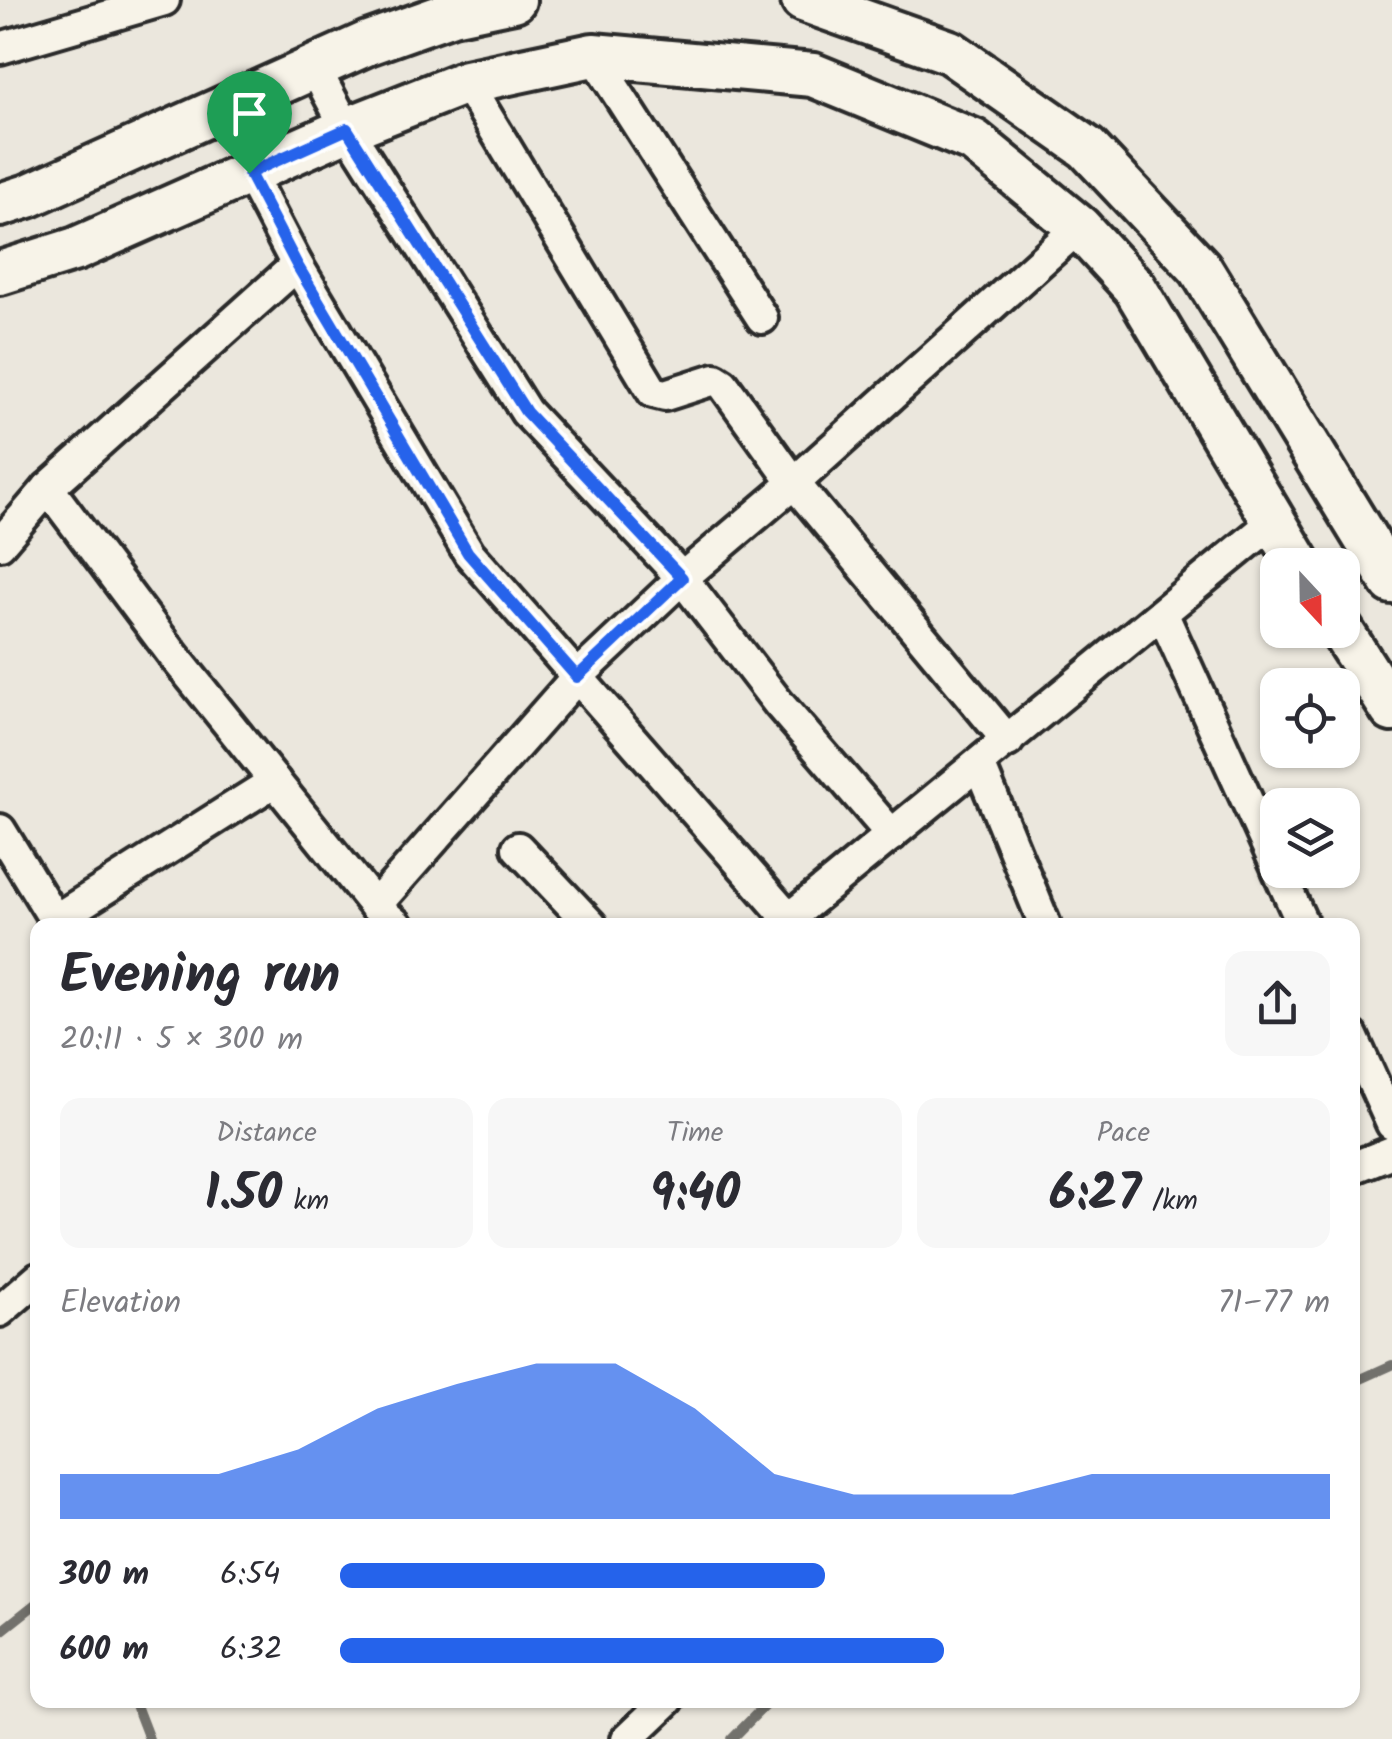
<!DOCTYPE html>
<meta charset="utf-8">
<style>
body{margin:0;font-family:Kalam,sans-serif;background:#f7f7f7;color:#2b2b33;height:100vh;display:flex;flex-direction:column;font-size:38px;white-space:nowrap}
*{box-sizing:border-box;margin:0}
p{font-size:32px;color:#7c7c81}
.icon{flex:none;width:55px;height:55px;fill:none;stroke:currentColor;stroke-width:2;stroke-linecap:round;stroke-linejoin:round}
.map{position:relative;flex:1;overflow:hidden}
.sheet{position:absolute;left:30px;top:918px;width:1330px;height:790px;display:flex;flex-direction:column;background:#fff;border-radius:20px;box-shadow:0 2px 8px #0004}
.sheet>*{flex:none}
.needle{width:65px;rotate:158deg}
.controls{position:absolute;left:1260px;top:548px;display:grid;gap:20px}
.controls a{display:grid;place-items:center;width:100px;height:100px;border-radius:20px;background:#fff;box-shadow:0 2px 8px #0004;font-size:50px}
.pin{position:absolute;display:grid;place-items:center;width:85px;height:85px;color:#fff;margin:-102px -42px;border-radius:50% 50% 50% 0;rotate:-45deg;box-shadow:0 0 10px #0007}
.pin .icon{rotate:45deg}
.round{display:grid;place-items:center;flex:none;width:105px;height:105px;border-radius:20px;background:#f7f7f7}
.overview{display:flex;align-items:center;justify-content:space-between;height:170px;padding:0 30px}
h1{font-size:55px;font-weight:700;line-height:75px}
.figures{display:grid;grid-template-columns:repeat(3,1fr);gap:15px;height:170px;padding:10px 30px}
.figures div{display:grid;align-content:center;border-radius:20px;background:#f7f7f7;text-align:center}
.figures b{font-size:50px;font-weight:700}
.figures small{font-size:28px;font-weight:400}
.figures p{font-size:28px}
.chart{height:280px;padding:20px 30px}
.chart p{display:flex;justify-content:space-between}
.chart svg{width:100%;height:180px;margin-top:10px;fill:#2563eb;opacity:.7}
ul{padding:0 30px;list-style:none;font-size:32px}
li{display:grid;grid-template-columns:160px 120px 1fr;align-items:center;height:75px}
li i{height:25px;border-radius:12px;background:#2563eb}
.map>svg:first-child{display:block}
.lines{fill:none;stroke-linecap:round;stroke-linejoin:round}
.stream{stroke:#72716c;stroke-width:10}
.street-casing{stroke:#2b2b2b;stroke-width:38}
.secondary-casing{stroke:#2b2b2b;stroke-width:50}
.street{stroke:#f7f3e8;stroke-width:30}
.secondary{stroke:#f7f3e8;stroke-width:42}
.route-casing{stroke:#fff;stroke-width:20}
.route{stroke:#2563eb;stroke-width:12}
</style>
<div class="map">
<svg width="1392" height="1739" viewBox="0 0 1392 1739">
<rect width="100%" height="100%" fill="#ebe7dd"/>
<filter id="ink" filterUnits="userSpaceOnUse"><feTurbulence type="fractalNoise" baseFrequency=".01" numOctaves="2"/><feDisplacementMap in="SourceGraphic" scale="20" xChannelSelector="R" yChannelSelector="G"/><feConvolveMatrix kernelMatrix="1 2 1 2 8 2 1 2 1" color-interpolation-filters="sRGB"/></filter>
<g filter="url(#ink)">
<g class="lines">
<g class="stream">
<path d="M 1352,1383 L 1392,1365"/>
<path d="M 0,1632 L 38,1602"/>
<path d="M 134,1700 L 149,1739"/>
<path d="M 732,1739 L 770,1700"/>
</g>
<defs>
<g id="street">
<path d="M 0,48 L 164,0"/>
<path d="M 593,55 L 762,318"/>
<path d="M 313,65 L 347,129 L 526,412 L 682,578 L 779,704 L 892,835"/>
<path d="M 466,82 L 653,392 L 665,395 L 715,379 L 723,384 L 794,483 L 1008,741"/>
<path d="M 249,173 L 297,265 L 469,553 L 789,919"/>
<path d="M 48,488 L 174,656 L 375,906 L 397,925"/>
<path d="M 0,544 L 48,488 L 297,265"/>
<path d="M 1163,615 L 1278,869"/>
<path d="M 979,764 L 1045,925"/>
<path d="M 0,830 L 55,920 L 53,925"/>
<path d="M 518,848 L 591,925"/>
<path d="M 1278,870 L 1303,925"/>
<path d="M 375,906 L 577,677 L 682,578 L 794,483 L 1079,227"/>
<path d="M 55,920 L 275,781"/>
<path d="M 781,925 L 1273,522"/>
<path d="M 1352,1036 L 1392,1124"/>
<path d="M 1352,1168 L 1392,1152"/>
<path d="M 0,1311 L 38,1278"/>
<path d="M 627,1739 L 668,1700"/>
</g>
<g id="secondary">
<path d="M 803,0 L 950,52 L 1087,148 L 1200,268 L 1392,582"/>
<path d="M 0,205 L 28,196 L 368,43 L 452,13 L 514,0"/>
<path d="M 0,273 L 76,249 L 347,129 L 466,82 L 593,55 L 813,75 L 974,141 L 1079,227 L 1135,288 L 1300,565"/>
<path d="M 1341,630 L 1392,710"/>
</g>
</defs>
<use href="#street" class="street-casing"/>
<use href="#secondary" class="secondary-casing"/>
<use href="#street" class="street"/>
<use href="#secondary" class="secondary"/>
</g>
</g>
<g class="lines" filter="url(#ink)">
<defs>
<path id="route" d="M 347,129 L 526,412 L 682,578 L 577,677 L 468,553 L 297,265 L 249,173 Z"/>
</defs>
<use href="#route" class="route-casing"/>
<use href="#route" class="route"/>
</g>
</svg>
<div class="controls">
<a><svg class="needle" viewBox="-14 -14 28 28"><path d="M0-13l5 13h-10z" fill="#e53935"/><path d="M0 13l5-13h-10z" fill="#7c7c81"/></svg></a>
<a><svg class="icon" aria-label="locate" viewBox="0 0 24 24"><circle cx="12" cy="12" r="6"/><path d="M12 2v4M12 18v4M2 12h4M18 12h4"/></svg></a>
<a><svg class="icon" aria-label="layers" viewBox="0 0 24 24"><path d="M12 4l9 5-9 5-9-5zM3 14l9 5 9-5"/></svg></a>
</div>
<div class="pin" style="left:249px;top:173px;background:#1e9e55"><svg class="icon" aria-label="arrive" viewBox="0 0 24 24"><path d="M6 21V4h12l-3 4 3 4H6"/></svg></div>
<section class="sheet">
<div class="overview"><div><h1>Evening run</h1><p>20:11 · 5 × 300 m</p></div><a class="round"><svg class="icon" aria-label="share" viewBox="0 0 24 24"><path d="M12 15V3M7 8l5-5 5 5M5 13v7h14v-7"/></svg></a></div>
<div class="figures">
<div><p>Distance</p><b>1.50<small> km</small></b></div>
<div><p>Time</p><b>9:40</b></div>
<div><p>Pace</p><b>6:27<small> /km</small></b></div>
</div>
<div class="chart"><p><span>Elevation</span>71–77 m</p>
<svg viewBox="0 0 160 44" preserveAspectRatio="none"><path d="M0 44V33L10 33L20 33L30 27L40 17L50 11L60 6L70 6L80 17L90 33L100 38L110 38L120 38L130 33L140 33L150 33L160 33V44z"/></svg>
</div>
<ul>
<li><b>300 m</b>6:54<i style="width:49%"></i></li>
<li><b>600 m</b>6:32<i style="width:61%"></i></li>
</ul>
</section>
</div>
